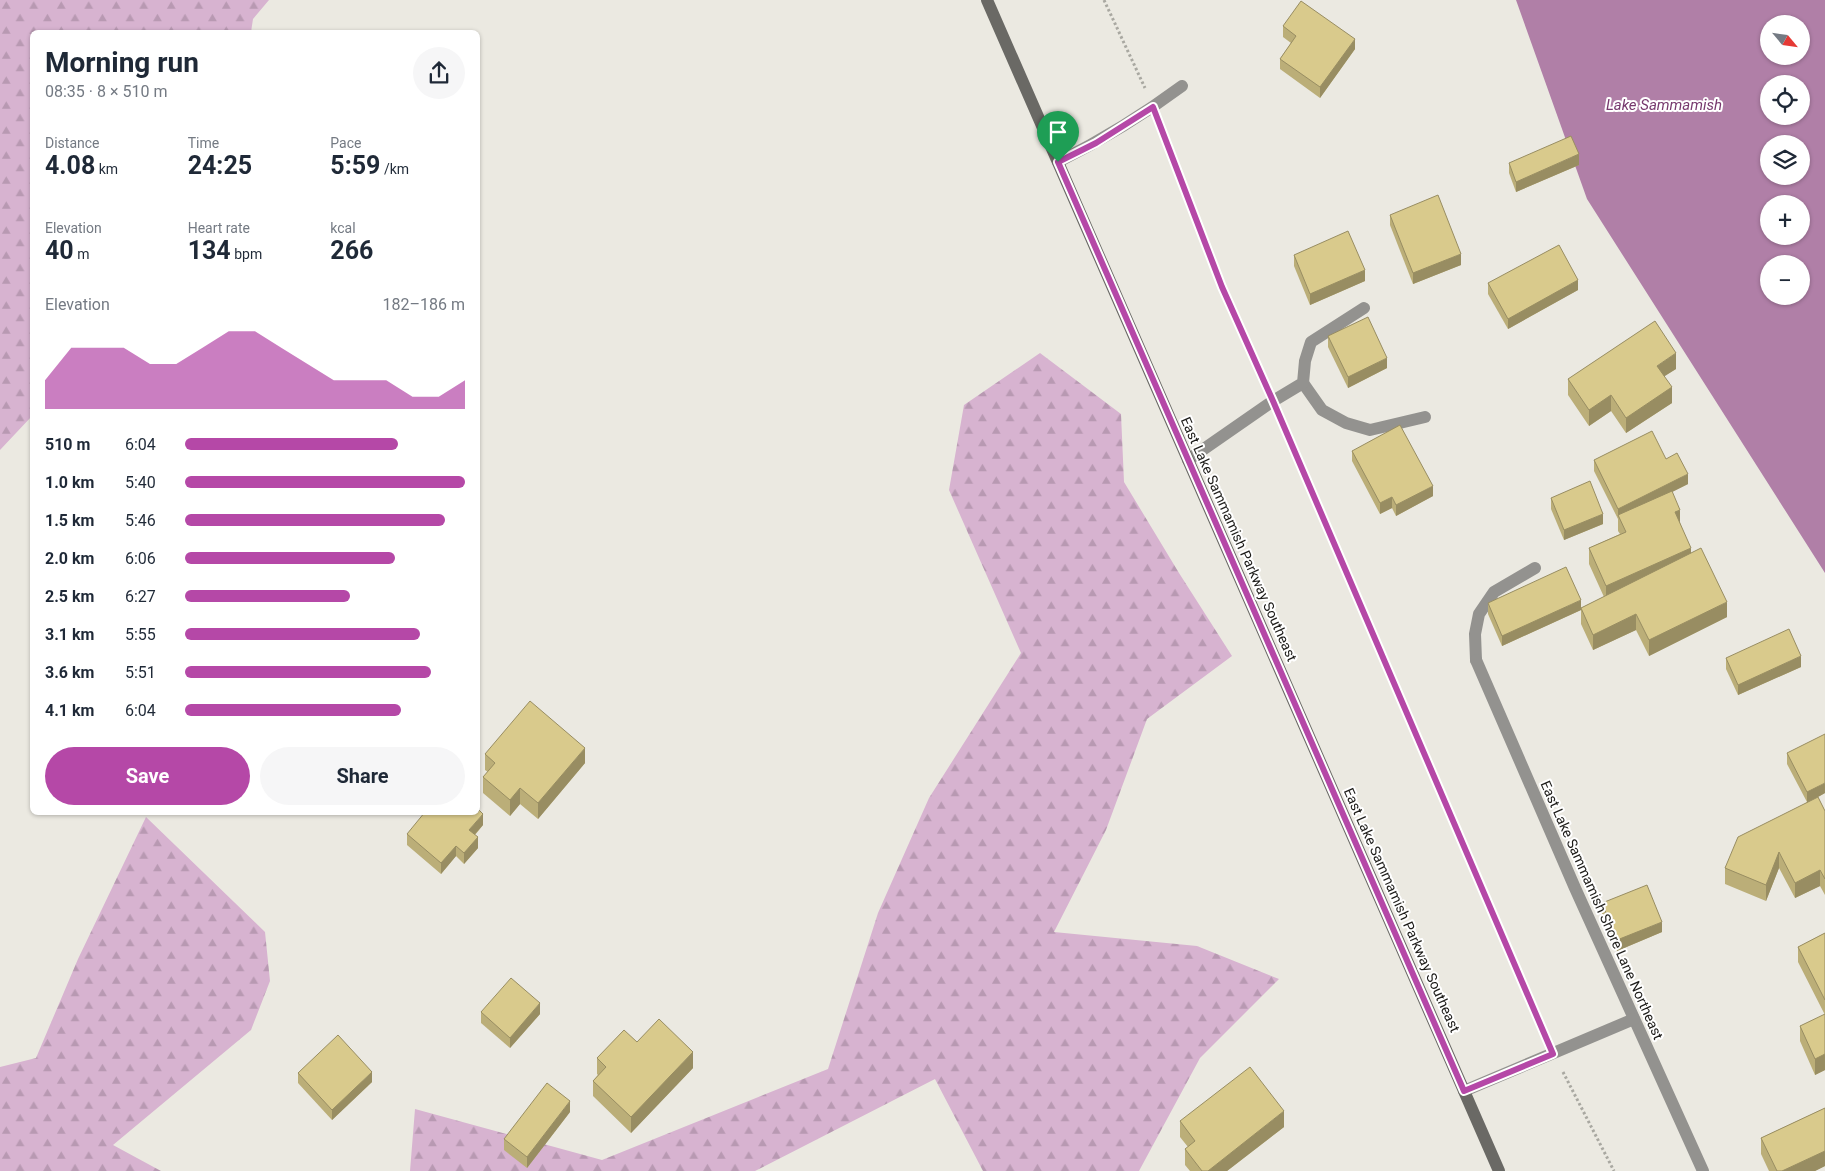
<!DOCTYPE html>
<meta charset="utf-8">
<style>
body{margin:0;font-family:Roboto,sans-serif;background:#f6f6f7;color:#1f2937;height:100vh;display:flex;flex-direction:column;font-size:19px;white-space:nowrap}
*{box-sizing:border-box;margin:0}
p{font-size:16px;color:#747a83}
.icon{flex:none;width:28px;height:28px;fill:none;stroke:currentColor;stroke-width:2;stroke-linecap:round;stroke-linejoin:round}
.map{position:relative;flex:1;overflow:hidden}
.panel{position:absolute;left:30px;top:30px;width:450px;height:785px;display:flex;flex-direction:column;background:#fff;border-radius:8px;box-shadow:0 1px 4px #0004}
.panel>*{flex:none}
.needle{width:32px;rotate:119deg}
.controls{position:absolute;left:1760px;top:15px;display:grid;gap:10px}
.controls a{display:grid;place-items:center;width:50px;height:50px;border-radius:50%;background:#fff;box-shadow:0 1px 4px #0004;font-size:25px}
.pin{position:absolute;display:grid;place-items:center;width:42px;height:42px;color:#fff;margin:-51px -21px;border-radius:50% 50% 50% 0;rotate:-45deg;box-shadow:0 0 5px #0007}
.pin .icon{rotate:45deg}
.round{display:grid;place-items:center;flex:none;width:52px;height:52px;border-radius:26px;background:#f6f6f7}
.summary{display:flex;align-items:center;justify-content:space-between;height:85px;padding:0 15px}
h1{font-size:28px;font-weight:700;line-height:38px}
.metrics{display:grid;grid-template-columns:repeat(3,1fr);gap:8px;height:85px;padding:5px 15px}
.metrics div{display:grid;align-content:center}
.metrics b{font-size:25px;font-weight:700}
.metrics small{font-size:14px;font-weight:400}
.metrics p{font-size:14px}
.chart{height:140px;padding:10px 15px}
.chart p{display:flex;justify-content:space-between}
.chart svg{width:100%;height:90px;margin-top:5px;fill:#b548a7;opacity:.7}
.cta{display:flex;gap:10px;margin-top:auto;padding:10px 15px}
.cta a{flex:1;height:58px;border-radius:30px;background:#b548a7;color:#fff;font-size:20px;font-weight:700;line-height:58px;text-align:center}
.cta a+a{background:#f6f6f7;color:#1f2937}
ul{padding:0 15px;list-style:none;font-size:16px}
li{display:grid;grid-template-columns:80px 60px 1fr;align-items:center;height:38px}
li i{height:12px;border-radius:6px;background:#b548a7}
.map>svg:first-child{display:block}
.forest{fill:url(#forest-firs)}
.water{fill:#b07fa7;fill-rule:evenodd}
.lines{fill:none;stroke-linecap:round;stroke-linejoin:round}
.path{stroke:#a9a8a1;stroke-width:3;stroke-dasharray:2.5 2.5;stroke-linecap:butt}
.service{stroke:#93928f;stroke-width:12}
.minor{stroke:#93928f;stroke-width:12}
.secondary{stroke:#6a6965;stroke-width:12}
.wall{fill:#bbae78}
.shaded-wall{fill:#988d62}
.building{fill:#d9ca8c;stroke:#988d62}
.route-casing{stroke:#fff;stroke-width:10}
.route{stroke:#b548a7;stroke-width:6}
.labels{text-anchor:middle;stroke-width:4;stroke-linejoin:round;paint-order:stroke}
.street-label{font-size:14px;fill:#1c1b18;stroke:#fff}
.water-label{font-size:15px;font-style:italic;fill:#77396e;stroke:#fff}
</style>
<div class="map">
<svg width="1825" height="1171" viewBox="0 0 1825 1171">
<defs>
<pattern id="forest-firs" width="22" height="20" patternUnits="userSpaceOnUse" patternTransform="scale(1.25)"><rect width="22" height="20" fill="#d7b3d0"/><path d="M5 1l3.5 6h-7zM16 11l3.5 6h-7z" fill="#b899b2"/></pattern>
</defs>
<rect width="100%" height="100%" fill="#ebe9e1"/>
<g class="forest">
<path d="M 0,0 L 269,0 L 253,19 L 251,32 L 32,32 L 32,416 L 0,450 Z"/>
<path d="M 1040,353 L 1121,414 L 1124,482 L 1179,573 L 1232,656 L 1147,719 L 1106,830 L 1054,932 L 1197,946 L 1279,979 L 1200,1058 L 1139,1171 L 983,1171 L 935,1079 L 755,1171 L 410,1171 L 415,1109 L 602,1160 L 828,1069 L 878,913 L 929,798 L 1021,653 L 949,490 L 964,405 Z"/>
<path d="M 146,817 L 265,932 L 270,981 L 251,1030 L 113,1145 L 161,1171 L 0,1171 L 0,1067 L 36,1058 L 78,959 Z"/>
</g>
<path class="water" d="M 1516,0 L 1825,0 L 1825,573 L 1587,199 ZM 1769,24 L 1801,24 L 1801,56 L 1769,56 ZM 1769,84 L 1801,84 L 1801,116 L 1769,116 ZM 1769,144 L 1801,144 L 1801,176 L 1769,176 ZM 1769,204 L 1801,204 L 1801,236 L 1769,236 ZM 1769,264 L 1801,264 L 1801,296 L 1769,296 Z"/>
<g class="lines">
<g class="path">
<path d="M 1104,0 L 1145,88"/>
<path d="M 1161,126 L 1222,287 L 1265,382"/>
<path d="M 1282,420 L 1545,1034"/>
<path d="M 1563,1072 L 1614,1171"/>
</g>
<g class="service">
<path d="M 1058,162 C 1102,140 1143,115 1182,86"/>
<path d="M 1303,383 L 1322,410 L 1346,423 L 1370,430 L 1425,417"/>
<path d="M 1188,460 L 1273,401 L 1303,383 L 1305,361 L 1311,342 L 1364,308"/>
<path d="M 1476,660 L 1475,634 L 1479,614 L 1494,592 L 1535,568"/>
</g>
<g class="minor">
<path d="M 1476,660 L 1575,888 L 1703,1171"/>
<path d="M 1464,1091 L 1634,1019"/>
</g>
<path class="secondary" d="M 987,0 L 1499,1171"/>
</g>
<g class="wall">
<path d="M 1283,26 L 1355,49 L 1320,98 L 1280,69 L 1280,59 L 1291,43 L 1283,37 Z"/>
<path d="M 1509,163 L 1579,165 L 1516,192 L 1509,173 Z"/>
<path d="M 1390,215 L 1461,265 L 1413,284 L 1390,225 Z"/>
<path d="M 1294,255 L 1365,281 L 1310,305 L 1294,266 Z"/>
<path d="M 1488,283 L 1578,290 L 1508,329 L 1488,294 Z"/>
<path d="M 1328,336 L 1387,368 L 1348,388 L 1328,347 Z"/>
<path d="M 1676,369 L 1664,376 L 1672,403 L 1626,433 L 1611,411 L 1589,426 L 1568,395 L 1568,379 Z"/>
<path d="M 1352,451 L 1433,496 L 1396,516 L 1392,508 L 1380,514 L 1352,461 Z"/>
<path d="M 1666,459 L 1688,484 L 1672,492 L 1680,523 L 1691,553 L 1727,617 L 1649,656 L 1636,630 L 1593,650 L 1581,624 L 1581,610 L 1502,646 L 1488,614 L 1488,603 L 1581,608 L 1604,597 L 1589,564 L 1589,548 L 1620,534 L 1618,531 L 1618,519 L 1594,471 L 1594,460 Z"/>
<path d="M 1551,498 L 1603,524 L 1564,540 L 1551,509 Z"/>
<path d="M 1726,658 L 1801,667 L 1738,695 L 1726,669 Z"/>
<path d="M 1787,753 L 1825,793 L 1818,797 L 1825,811 L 1825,895 L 1820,886 L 1795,898 L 1779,868 L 1766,901 L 1725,884 L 1725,868 L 1807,802 L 1787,764 Z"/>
<path d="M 485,754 L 585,763 L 538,819 L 520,804 L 510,816 L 483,793 L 483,777 L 488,772 L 485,770 Z"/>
<path d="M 483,825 L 475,835 L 478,848 L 464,864 L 456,856 L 441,874 L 407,845 L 407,834 Z"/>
<path d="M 1602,903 L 1662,932 L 1617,951 L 1602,914 Z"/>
<path d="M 1825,933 L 1825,1070 L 1815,1075 L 1800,1041 L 1800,1026 L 1825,1015 L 1798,962 L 1798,947 Z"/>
<path d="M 481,1012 L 540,1014 L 510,1048 L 481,1023 Z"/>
<path d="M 637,1042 L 693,1068 L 631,1133 L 593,1096 L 593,1081 L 598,1075 L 597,1074 L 597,1058 Z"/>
<path d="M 298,1073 L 372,1082 L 332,1120 L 298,1083 Z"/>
<path d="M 1825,1108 L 1825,1166 L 1815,1171 L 1769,1171 L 1761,1154 L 1761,1138 Z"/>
<path d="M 570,1112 L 527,1168 L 504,1150 L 504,1139 Z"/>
<path d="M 1180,1121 L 1284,1127 L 1227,1171 L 1190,1171 L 1185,1165 L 1185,1149 L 1188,1147 L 1180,1137 Z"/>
</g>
<g class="shaded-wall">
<path d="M 1355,39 L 1355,49 L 1320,98 L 1320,87 Z"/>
<path d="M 1579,154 L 1579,165 L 1516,192 L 1516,182 Z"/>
<path d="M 1461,254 L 1461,265 L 1413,284 L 1413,273 Z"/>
<path d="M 1365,270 L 1365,281 L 1310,305 L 1310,294 Z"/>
<path d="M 1578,280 L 1578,290 L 1508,329 L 1508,319 Z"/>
<path d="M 1676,353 L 1676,369 L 1657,381 L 1657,366 Z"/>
<path d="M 1387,358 L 1387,368 L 1348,388 L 1348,377 Z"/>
<path d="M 1672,387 L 1672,403 L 1626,433 L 1626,418 Z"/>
<path d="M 1611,395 L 1611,411 L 1589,426 L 1589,410 Z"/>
<path d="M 1688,474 L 1688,484 L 1620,518 L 1618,515 L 1618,519 L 1618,509 Z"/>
<path d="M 1433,486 L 1433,496 L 1396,516 L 1396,505 Z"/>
<path d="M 1392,497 L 1392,508 L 1380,514 L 1380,503 Z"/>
<path d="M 1680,510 L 1680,525 L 1675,512 Z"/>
<path d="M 1603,514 L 1603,524 L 1564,540 L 1564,530 Z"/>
<path d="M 1691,548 L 1691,563 L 1606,602 L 1606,586 Z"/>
<path d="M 1581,600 L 1581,610 L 1502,646 L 1502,636 Z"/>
<path d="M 1727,602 L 1727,617 L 1649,656 L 1649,640 Z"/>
<path d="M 1636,614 L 1636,630 L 1593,650 L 1593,635 Z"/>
<path d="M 1801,656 L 1801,667 L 1738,695 L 1738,685 Z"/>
<path d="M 585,748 L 585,763 L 538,819 L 538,803 Z"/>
<path d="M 1825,783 L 1825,793 L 1807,803 L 1807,792 Z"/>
<path d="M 520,788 L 520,804 L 510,816 L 510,800 Z"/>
<path d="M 483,814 L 483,825 L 469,841 L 469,830 Z"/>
<path d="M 478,837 L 478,848 L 464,864 L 464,853 Z"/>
<path d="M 456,846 L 456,856 L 441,874 L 441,863 Z"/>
<path d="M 1779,852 L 1779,868 L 1766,901 L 1766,885 Z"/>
<path d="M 1820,870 L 1820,886 L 1795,898 L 1795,883 Z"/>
<path d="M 1662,922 L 1662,932 L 1617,951 L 1617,940 Z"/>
<path d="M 540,1003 L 540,1014 L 510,1048 L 510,1038 Z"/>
<path d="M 693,1052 L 693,1068 L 631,1133 L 631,1117 Z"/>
<path d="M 1825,1054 L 1825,1070 L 1815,1075 L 1815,1059 Z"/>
<path d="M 372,1072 L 372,1082 L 332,1120 L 332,1110 Z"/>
<path d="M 570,1101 L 570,1112 L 527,1168 L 527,1157 Z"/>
<path d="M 1284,1111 L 1284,1127 L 1227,1171 L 1208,1171 Z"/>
<path d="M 1825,1151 L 1825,1166 L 1815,1171 L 1782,1171 Z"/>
</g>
<g class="building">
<path d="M 1301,1 L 1355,39 L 1320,87 L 1280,59 L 1296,36 L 1283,26 Z"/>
<path d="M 1571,136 L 1579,154 L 1516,182 L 1509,163 Z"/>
<path d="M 1438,195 L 1461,254 L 1413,273 L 1390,215 Z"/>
<path d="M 1348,231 L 1365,270 L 1310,294 L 1294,255 Z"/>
<path d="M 1559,245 L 1578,280 L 1508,319 L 1488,283 Z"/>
<path d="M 1368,317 L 1387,358 L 1348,377 L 1328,336 Z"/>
<path d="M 1655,321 L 1676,353 L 1657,366 L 1672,387 L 1626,418 L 1611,395 L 1589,410 L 1568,379 Z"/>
<path d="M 1400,425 L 1433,486 L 1396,505 L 1392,497 L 1380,503 L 1352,451 Z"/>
<path d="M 1652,431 L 1666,459 L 1677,453 L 1688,474 L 1618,509 L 1594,460 Z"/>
<path d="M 1590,481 L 1603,514 L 1564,530 L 1551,498 Z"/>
<path d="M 1672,491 L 1680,510 L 1675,512 L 1691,548 L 1606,586 L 1589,548 L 1626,532 L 1618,515 Z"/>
<path d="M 1701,548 L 1727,602 L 1649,640 L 1636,614 L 1593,635 L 1581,608 Z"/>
<path d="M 1566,567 L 1581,600 L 1502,636 L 1488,603 Z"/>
<path d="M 1789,629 L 1801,656 L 1738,685 L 1726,658 Z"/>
<path d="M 530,701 L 585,748 L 538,803 L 520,788 L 510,800 L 483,777 L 495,763 L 485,754 Z"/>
<path d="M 1825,734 L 1825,783 L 1807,792 L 1787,753 Z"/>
<path d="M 1818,797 L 1825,811 L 1825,879 L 1820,870 L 1795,883 L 1779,852 L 1766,885 L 1725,868 L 1738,837 Z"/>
<path d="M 478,809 L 483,814 L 469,830 L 478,837 L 464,853 L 456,846 L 441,863 L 407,834 L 425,812 L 478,812 Z"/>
<path d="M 1647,885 L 1662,922 L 1617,940 L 1602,903 Z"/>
<path d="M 1825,933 L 1825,1000 L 1798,947 Z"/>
<path d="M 511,978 L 540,1003 L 510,1038 L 481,1012 Z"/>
<path d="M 1825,1014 L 1825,1054 L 1815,1059 L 1800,1026 Z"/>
<path d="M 659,1019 L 693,1052 L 631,1117 L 593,1081 L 606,1067 L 597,1058 L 624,1030 L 637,1042 Z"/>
<path d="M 338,1035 L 372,1072 L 332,1110 L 298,1073 Z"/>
<path d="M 1250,1067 L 1284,1111 L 1208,1171 L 1202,1171 L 1185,1149 L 1195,1141 L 1180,1121 Z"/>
<path d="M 547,1083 L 570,1101 L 527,1157 L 504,1139 Z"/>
<path d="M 1825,1108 L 1825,1151 L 1782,1171 L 1777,1171 L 1761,1138 Z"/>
</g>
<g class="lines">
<defs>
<path id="route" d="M 1153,107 L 1222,287 L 1273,401 L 1553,1054 L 1464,1091 L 1058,162 L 1096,143 Z"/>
</defs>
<use href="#route" class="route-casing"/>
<use href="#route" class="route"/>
</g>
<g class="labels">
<g class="street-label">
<text transform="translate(1239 539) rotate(66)" y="5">East Lake Sammamish Parkway Southeast</text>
<text transform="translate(1402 910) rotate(66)" y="5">East Lake Sammamish Parkway Southeast</text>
<text transform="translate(1602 910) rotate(66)" y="5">East Lake Sammamish Shore Lane Northeast</text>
</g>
<g class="water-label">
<text x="1664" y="110">Lake Sammamish</text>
</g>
</g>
</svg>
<div class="controls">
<a><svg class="needle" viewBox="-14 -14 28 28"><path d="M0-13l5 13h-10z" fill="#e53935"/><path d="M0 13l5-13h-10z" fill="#747a83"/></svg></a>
<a><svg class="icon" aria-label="locate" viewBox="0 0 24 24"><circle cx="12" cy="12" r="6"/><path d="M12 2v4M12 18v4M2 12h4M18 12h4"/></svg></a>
<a><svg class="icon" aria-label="layers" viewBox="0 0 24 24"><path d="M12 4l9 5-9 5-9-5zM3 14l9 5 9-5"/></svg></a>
<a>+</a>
<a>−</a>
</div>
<div class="pin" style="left:1058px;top:162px;background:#1e9e55"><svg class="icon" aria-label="arrive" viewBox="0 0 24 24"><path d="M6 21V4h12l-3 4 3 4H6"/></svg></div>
<section class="panel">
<div class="summary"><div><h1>Morning run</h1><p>08:35 · 8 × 510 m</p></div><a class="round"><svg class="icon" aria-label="share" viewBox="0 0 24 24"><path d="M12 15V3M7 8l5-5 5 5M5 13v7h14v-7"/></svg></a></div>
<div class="metrics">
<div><p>Distance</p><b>4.08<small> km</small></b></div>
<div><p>Time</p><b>24:25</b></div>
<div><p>Pace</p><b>5:59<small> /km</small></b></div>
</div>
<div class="metrics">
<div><p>Elevation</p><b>40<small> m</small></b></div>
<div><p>Heart rate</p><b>134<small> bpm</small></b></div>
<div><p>kcal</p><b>266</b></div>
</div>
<div class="chart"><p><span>Elevation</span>182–186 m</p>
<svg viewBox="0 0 160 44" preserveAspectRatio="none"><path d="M0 44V30L10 14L20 14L30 14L40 22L50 22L60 14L70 6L80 6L90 14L100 22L110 30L120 30L130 30L140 38L150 38L160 30V44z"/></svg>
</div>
<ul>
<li><b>510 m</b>6:04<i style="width:76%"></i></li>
<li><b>1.0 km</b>5:40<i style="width:100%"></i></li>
<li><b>1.5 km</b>5:46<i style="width:93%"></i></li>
<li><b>2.0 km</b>6:06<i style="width:75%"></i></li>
<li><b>2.5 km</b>6:27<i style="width:59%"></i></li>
<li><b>3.1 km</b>5:55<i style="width:84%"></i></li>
<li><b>3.6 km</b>5:51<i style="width:88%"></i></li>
<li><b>4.1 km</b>6:04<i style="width:77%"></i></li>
</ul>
<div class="cta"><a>Save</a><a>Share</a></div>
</section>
</div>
